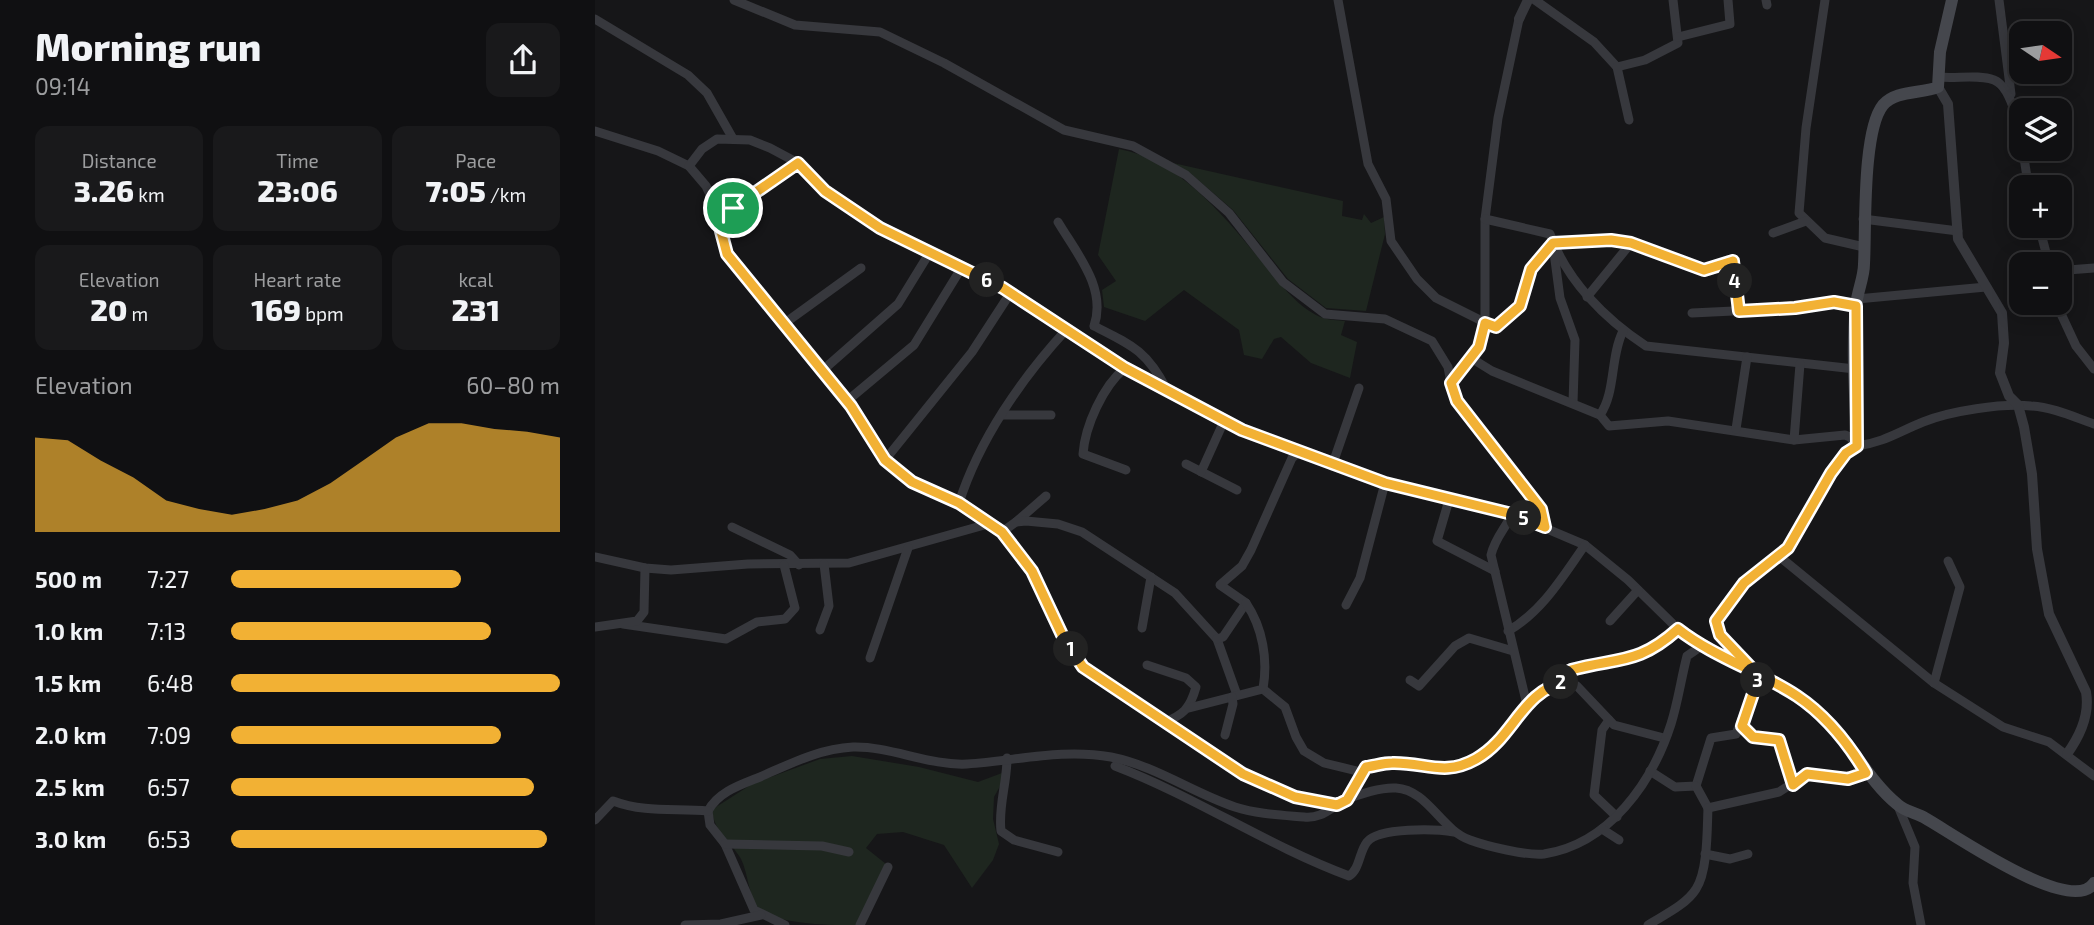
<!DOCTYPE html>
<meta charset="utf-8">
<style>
body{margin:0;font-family:"Exo 2",sans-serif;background:#19191b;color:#f1f3f6;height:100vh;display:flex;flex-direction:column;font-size:26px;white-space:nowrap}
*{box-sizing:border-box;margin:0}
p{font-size:23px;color:#9c9d9f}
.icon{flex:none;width:38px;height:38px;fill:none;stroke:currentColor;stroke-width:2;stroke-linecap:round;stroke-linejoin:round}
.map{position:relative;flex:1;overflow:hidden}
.details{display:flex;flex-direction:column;background:#101012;width:595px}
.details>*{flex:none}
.needle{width:46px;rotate:103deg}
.controls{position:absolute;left:1414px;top:21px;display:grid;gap:14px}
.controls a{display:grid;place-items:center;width:63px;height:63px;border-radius:14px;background:#101012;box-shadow:0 4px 18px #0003,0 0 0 2px #303032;font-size:35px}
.pin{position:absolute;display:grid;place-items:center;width:60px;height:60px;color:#fff;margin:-30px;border:4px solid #fff;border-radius:50%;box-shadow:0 2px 7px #0007}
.km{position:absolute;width:35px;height:35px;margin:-18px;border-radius:50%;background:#222;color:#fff;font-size:19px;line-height:35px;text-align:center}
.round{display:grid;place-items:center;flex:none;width:74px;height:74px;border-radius:14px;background:#19191b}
.summary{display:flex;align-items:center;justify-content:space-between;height:119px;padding:0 35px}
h1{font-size:38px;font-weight:800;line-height:52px}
.figures{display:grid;grid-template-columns:repeat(3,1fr);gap:10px;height:119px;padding:7px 35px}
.figures div{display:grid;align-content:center;border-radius:14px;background:#19191b;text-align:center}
.figures b{font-size:30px;font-weight:800}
.figures small{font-size:19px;font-weight:400}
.figures p{font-size:19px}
.chart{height:196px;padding:14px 35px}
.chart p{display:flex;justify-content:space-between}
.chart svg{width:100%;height:126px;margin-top:7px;fill:#f2b134;opacity:.7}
ul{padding:0 35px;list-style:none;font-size:23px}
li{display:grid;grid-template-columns:112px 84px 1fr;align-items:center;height:52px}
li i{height:18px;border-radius:9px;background:#f2b134}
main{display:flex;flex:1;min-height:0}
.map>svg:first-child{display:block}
.green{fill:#1e261f}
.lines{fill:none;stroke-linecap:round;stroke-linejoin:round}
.minor{stroke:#37383d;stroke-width:9}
.tertiary{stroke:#37383d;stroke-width:10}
.secondary{stroke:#45474d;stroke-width:12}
.route-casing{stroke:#fff;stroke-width:14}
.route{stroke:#f2b134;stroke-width:9}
</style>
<main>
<section class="details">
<div class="summary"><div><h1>Morning run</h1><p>09:14</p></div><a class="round"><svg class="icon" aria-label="share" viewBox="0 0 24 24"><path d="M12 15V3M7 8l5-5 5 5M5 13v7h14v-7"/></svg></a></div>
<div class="figures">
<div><p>Distance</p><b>3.26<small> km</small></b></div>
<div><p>Time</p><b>23:06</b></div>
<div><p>Pace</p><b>7:05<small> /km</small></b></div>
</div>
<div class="figures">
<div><p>Elevation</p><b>20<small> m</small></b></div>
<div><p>Heart rate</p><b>169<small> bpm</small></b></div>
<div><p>kcal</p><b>231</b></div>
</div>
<div class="chart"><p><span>Elevation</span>60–80 m</p>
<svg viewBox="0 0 160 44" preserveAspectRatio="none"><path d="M0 44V11L10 12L20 19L30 25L40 33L50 36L60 38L70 36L80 33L90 27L100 19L110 11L120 6L130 6L140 8L150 9L160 11V44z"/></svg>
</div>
<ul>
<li><b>500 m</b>7:27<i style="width:70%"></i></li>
<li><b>1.0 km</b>7:13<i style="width:79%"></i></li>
<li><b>1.5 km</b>6:48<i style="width:100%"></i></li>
<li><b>2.0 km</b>7:09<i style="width:82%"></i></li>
<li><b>2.5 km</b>6:57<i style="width:92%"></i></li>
<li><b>3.0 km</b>6:53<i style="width:96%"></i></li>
</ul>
</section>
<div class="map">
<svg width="1499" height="925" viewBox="0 0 1499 925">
<rect width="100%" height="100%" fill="#161618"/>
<g class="green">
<path d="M 524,149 C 586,160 631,219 669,264 C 684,283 705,310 728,318 C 735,320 743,320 750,321 L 746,335 L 762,342 L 755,378 L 716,363 L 686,337 L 679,339 L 667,359 L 649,355 L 644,330 L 589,290 L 550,321 L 509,307 L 507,290 L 521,281 L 503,255 Z"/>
<path d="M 578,163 L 748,201 L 747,216 L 767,220 L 769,214 L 776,223 L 789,217 L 790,234 L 771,311 L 731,308 L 693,279 L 638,210 L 595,173 Z"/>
<path d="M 257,756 L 324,767 L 383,782 L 407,773 L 409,779 L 399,797 L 398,819 L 404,844 L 398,860 L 377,888 L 349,845 L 308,832 L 282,834 L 271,848 L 291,864 L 261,925 C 236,925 177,925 162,906 C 153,893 153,873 146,859 C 138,844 115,827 118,809 L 157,784 L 225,759 Z"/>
</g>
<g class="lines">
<g class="minor">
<path d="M 139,0 L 200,25 L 285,32 L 349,63 L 469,130 L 538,146 L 591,175 L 634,213 L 688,282 L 730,314 L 790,319 L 837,341 L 853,367 L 856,383"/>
<path d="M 743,0 L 773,164 L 791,199 L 796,241 L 822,279 L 841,298 L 901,328 L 925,306 L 936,269 L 958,243 L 1016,240 L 1036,243 L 1109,270 L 1138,261 L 1144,311"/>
<path d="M 940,0 L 999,42 L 1022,67 L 1050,60 L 1083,43 L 1078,0"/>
<path d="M 1171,0 L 1172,5"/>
<path d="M 1230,0 L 1211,128 L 1204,213 L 1230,238 L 1269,247"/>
<path d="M 1404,0 L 1416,94"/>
<path d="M 0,19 L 93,75 L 112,93 L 137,137"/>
<path d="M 924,19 L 903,118 L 890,219 L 890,323 L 884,347 L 856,383 L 862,401 L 946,509 L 949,527"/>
<path d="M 1083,37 L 1135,24 L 1133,0"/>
<path d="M 1022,67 L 1034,120"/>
<path d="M 1344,77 C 1361,79 1383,74 1399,80 C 1424,90 1428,162 1434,187"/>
<path d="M 0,131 L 63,151 L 94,166 L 111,186 L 119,203 L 132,254 L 256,406 L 290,460 L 317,482 L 364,503 L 407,532 L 437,571 L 469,639 L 488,667 L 647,774 L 700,797 L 742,805"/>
<path d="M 94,166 L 107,149 L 122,139 L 155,140 L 175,148 L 203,163 L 231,191 L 285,228 L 408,288 L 530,368 L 647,430 L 790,483 L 917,514 L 990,545 L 1033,580 L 1083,629 L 1108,645"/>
<path d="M 122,216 L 203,163"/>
<path d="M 890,219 L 955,234 C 972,281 1010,319 1051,346 L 1260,369"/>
<path d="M 1268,219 L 1363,231"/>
<path d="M 463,222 C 482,254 512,288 499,326 C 537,345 552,351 572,390"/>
<path d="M 1444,226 L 1454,264"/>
<path d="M 1178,233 L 1211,221"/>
<path d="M 958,245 L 965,298 L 980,340 L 978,403"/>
<path d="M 1465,274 L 1473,270 L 1499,268"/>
<path d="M 992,297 L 1036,243"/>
<path d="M 1262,299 L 1391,287"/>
<path d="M 1461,303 L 1481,346 L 1499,369"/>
<path d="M 1097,313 L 1200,308 L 1239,302 L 1261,306"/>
<path d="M 190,323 L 266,268"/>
<path d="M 876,358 L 897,371 L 1005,415 L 1014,426 L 1073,421 L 1199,440 L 1250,435 L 1255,437 L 1262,446 C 1290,442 1303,432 1328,422 C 1355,411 1407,403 1436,406 C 1457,407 1479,417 1499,424"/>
<path d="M 530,368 C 508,386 490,426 488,454 L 531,470"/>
<path d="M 228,370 L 303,304 L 335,252"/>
<path d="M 252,401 L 319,345 L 367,267"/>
<path d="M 408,415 L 456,415"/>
<path d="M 1005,415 C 1021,392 1015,357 1028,331"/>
<path d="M 1141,429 L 1152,357"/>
<path d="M 1199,440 L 1205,364"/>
<path d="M 290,460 L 377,352 L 416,292"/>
<path d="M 591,464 L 642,490"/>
<path d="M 737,466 L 764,388"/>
<path d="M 606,472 L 629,421"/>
<path d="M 854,500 L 842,541 L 900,571"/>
<path d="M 364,503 C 384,440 426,379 471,330"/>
<path d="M 421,522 L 451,496"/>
<path d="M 137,527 L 195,555 L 204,565"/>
<path d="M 407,532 L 421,522 L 431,521 L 463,524 L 487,532 L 580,593 L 622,639 L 642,695"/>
<path d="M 0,557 L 50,568 L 76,570 L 153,564 L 254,563 L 393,524"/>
<path d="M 1185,557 L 1339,683 L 1408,727 L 1454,742 L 1499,776"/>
<path d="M 751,605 L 765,578 L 790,483"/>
<path d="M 1015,621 L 1043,590"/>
<path d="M 28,624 L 131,639 L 162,622 L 190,619 L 200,608 L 189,565"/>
<path d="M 0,627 L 42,621 L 49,612 L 50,568"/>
<path d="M 547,628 L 556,577"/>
<path d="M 225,630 L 234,606 L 229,564"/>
<path d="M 913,631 C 947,612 968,576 990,545"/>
<path d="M 622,639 L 628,637 L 651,603 L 625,585 L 647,566 L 656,550 L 697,458 L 703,453"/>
<path d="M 275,658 L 313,548"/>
<path d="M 552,665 L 591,678 L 601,687 C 595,709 588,715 568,723"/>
<path d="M 815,680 L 824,686 L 860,646 L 874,638 L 918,651"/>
<path d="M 1339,683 L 1365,587 L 1353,561"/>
<path d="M 668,689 L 690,707 L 701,737 L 709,751 L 729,763 L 766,772"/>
<path d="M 932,705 L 954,685 L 972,681"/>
<path d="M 594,708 L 668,689 C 673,660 668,628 651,603"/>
<path d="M 1014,720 L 1007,730 L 999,795 L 1022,817"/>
<path d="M 1147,726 L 1158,737 L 1183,740 L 1198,785"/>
<path d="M 630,735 L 638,704 L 637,697"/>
<path d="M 1069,738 L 1019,725 L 982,686 L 972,681 L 976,670 C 1024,657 1043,665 1083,629"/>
<path d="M 412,758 C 412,784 403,806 406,831 L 419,840 L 463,852"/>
<path d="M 520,766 C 601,797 673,846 754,876 C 765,869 764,852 772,842 C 784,827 841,829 859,832"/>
<path d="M 1055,771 L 1080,787 L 1101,786 L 1116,738 L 1141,734 L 1164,676"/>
<path d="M 1101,786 L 1113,808"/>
<path d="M 752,800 L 771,767 L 797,763 L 854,770 L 882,758 L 916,728 L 932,705 L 896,555 C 900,538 910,529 917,514"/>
<path d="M 1303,806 L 1320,847 L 1318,883 L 1326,925"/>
<path d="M 113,811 C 123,792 145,785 165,777 C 195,764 223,749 258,747 C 295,746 335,766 372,764 C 421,761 467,748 516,757 C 561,766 598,793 640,807 C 662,814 686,815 709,817 C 727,819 736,807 751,800 C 764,794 787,787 801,788 C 833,790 846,830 875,840 C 891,846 932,856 949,854 C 1014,844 1057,783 1076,724 C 1083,702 1086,679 1092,656 L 1108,645"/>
<path d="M 113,811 L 115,825 L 130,844 L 159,910 L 190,925"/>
<path d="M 0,820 L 18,801 C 50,813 80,808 113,811"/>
<path d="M 1007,829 L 1024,840"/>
<path d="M 130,844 L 227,846 L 254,852"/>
<path d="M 1110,854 L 1135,859 L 1153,854"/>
<path d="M 90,925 L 126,924 L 166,915"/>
<path d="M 265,925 L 293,867"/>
<path d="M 1053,925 C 1069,915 1091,905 1101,889 C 1113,871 1112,829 1113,808 L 1184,792 L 1212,774 L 1253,779 L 1271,773"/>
</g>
<g class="tertiary">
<path d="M 924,19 L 933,0"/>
<path d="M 1343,87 L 1353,104 L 1363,239 L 1407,313 L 1409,343 L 1405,373 L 1414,396 L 1423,405 L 1429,427 L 1437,474 L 1442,549 L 1454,614 L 1491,692 C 1495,715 1485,736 1472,754"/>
</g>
<g class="secondary">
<path d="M 1108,645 C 1138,662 1179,678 1206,699 C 1216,707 1229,716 1238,726 C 1261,751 1275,782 1302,804 C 1309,811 1321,813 1330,818 C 1357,833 1476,917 1499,883"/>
<path d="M 1164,676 L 1125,635 L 1121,621 L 1148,583 L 1193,549 L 1236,473 L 1251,453 L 1262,446 C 1261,400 1256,352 1261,306 C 1262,292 1269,278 1269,264 C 1271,231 1267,131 1288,105 C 1301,90 1326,94 1343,87 L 1345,52 L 1357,0"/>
</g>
</g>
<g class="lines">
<defs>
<path id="route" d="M 138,208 L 122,216 L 132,254 L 256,406 L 290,460 L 317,482 L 364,503 L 407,532 L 437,571 L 469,639 L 488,667 L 648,774 L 700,797 L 742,805 L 752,800 L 771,767 C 779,766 789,763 797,763 C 830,762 849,777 881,759 C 919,738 926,691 972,681 L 976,670 C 1024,657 1043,665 1083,629 C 1119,657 1164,671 1202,696 C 1232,716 1253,743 1271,773 L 1253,779 L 1212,774 L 1198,785 L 1184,740 L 1158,737 L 1147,726 L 1164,676 L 1125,635 L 1121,621 L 1149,583 L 1193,548 L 1236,473 L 1251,453 L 1262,446 L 1261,306 L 1239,302 L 1200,308 L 1144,311 L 1138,261 L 1109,270 L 1036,243 L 1016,240 L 958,243 L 936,269 L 925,306 L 901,327 L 890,323 L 884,347 L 856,383 L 862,401 L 946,509 L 950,527 L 917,514 L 790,483 L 647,430 L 530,368 L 408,288 L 285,228 L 230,191 L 203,163 L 138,208"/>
</defs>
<use href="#route" class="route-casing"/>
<use href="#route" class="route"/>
</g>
</svg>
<div class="controls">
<a><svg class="needle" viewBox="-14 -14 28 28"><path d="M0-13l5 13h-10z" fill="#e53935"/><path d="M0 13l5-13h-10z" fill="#9c9d9f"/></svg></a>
<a><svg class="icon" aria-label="layers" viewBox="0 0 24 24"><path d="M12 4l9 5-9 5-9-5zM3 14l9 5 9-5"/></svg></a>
<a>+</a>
<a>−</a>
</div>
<div class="pin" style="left:138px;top:208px;background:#1e9e55"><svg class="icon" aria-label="arrive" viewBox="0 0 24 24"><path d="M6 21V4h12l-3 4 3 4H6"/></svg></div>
<b class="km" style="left:476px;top:649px">1</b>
<b class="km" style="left:966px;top:682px">2</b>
<b class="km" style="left:1163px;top:680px">3</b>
<b class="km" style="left:1140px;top:281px">4</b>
<b class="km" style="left:929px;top:518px">5</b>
<b class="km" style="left:392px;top:280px">6</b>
</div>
</main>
